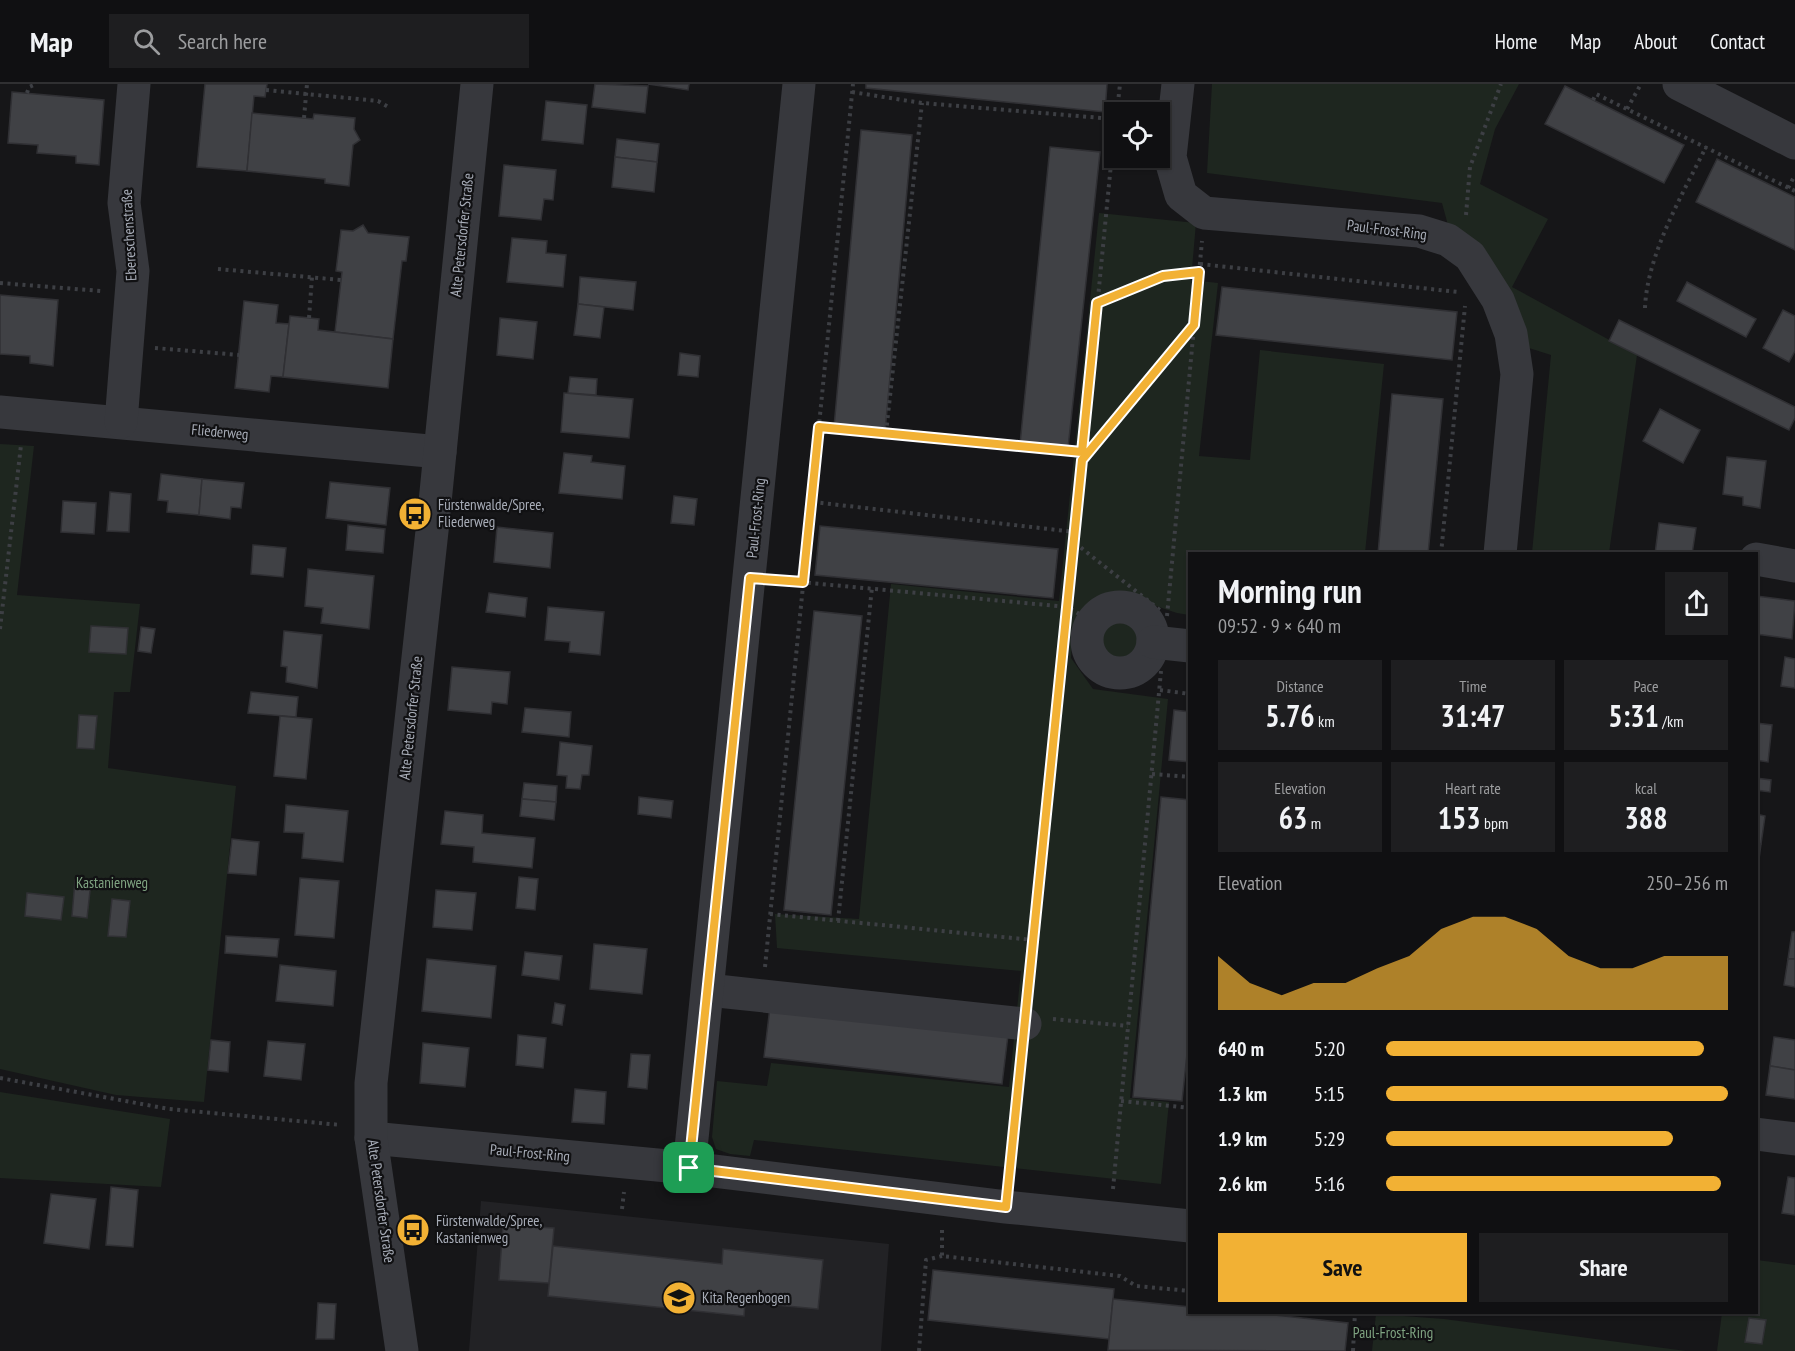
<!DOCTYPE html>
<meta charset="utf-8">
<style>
body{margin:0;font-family:"PT Sans Narrow",sans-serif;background:#1e1e20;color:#f1f3f6;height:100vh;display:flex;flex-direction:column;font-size:22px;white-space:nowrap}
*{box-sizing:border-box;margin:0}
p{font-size:20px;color:#9c9d9f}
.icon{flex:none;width:33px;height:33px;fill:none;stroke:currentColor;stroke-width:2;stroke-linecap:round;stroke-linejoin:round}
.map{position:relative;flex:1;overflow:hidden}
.panel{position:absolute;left:1188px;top:468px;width:570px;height:762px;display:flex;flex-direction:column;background:#101012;border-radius:0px;box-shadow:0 2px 4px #0004,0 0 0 2px #303032}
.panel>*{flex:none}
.tools{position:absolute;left:1104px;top:18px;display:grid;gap:12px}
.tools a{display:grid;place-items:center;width:66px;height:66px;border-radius:0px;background:#101012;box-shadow:0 2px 4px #0004,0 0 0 2px #303032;font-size:30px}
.pin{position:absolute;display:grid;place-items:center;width:51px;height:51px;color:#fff;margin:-26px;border-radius:12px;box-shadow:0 3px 9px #0006}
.round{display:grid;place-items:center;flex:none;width:63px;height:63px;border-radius:0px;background:#1e1e20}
.headline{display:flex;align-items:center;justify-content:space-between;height:102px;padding:0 30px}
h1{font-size:33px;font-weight:800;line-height:45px}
.stats{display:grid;grid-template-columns:repeat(3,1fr);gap:9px;height:102px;padding:6px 30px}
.stats div{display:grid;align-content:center;border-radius:0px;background:#1e1e20;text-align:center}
.stats b{font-size:30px;font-weight:800}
.stats small{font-size:16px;font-weight:400}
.stats p{font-size:16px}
.chart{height:168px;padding:12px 30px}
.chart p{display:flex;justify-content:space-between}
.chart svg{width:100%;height:108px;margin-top:6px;fill:#f2b134;opacity:.7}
.primary-button{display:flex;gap:12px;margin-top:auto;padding:12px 30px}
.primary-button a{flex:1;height:69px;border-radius:0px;background:#f2b134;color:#111;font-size:24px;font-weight:800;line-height:69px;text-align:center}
.primary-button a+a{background:#1e1e20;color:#f1f3f6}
ul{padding:0 30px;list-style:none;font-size:20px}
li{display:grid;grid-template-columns:96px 72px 1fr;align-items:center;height:45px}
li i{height:15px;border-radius:8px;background:#f2b134}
header{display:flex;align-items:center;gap:36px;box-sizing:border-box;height:84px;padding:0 30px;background:#101012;border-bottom:2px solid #303032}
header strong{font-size:28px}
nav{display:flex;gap:33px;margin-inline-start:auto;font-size:21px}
.search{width:420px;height:54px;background:#1e1e20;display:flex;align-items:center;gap:15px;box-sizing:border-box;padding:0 21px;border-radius:0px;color:#9c9d9f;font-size:22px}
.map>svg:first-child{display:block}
.built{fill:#222225}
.green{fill:#1e261f}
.building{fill:#404145;stroke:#303034;stroke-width:1.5}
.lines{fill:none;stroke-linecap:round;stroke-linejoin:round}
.path{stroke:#3d3f44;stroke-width:4;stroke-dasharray:3 4.5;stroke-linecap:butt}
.minor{stroke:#37383d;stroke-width:33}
.route-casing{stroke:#fff;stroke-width:12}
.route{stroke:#f2b134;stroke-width:8}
.labels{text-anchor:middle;stroke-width:4.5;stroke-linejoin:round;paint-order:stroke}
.street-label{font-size:15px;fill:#a8adb8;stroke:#111113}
.poi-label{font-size:15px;fill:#a8adb8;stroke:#111113;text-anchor:start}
.park-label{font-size:15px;fill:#7fa381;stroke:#111113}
</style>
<header>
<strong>Map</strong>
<div class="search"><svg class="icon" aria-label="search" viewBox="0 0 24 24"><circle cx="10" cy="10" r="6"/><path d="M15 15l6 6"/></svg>Search here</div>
<nav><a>Home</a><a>Map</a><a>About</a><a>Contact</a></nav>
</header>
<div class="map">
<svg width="1795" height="1267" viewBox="0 0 1795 1267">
<rect width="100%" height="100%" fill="#161618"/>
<path class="built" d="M 481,1117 L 889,1160 L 881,1267 L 469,1267 Z"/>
<g class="green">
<path d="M 1212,0 L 1519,0 L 1495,45 L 1480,100 L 1548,135 L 1512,203 L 1637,271 L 1609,469 L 1532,469 L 1551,271 L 1529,264 L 1448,141 L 1442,119 L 1207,89 Z"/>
<path d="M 1099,129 L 1196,139 L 1191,196 L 1218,199 L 1199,372 L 1250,376 L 1260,266 L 1384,280 L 1365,469 L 1190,470 L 1189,531 L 1177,529 L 1120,510 L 1096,520 L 1073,541 L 1071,574 L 1093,605 L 1168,615 L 1130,1014 L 1169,1018 L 1161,1100 L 754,1056 L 750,1072 L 730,1070 L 716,1065 L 712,1053 L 717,997 L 767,1002 L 771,979 L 1009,1003 L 1021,887 L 777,864 L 775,830 L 859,835 L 891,500 L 1059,517 Z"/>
<path d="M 0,360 L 34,362 L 17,511 L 140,520 L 130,608 L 114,608 L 108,684 L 236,702 L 204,1018 L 116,1011 L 0,985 Z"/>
<circle cx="1120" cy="556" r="24"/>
<path d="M 0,1008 L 170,1035 L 161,1103 L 0,1094 Z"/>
<path d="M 1757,1176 L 1795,1181 L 1795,1267 L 1717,1267 L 1722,1229 L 1756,1228 Z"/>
<path d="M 1376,1230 L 1444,1235 L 1686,1267 L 1372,1267 Z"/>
</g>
<g class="building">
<path d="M 205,0 L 267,0 L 265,13 L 254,12 L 247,87 L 197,83 Z"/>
<path d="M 595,0 L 648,2 L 645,29 L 592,23 Z"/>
<path d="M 648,0 L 689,0 L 688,6 Z"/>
<path d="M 866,0 L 1107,0 L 1105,28 L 866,4 Z"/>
<path d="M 1565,2 L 1684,61 L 1664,99 L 1545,40 Z"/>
<path d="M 12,8 L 104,16 L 99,81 L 76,79 L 76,72 L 37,69 L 38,61 L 8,59 Z"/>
<path d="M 546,17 L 587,21 L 583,60 L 542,56 Z"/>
<path d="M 252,29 L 313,35 L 314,30 L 355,34 L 354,45 L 360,56 L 353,61 L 349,102 L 325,99 L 325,95 L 247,87 Z"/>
<path d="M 861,46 L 912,51 L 885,348 L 834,343 Z"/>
<path d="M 617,55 L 659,60 L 657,78 L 615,73 Z"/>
<path d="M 1050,63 L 1100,68 L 1068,364 L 1020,360 Z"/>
<path d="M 615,73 L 657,78 L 654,108 L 612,103 Z"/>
<path d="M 1717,75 L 1795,113 L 1795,166 L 1696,118 Z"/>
<path d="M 504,81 L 556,86 L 553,116 L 544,115 L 541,136 L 499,132 Z"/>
<path d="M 363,141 L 368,149 L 409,153 L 406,177 L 402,177 L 393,255 L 335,248 L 342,188 L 336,187 L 341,146 L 353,147 Z"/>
<path d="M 512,154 L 547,157 L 546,169 L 566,171 L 563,203 L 507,198 Z"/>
<path d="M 580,193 L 636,198 L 633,226 L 578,220 Z"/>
<path d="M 1687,198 L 1756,235 L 1746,253 L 1677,217 Z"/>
<path d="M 1222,203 L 1457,228 L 1452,276 L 1216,251 Z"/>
<path d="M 0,211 L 58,216 L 53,282 L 30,279 L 30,272 L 0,270 Z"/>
<path d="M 244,217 L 278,221 L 276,239 L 289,240 L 283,293 L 271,292 L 269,308 L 235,304 Z"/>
<path d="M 578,220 L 604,223 L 600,254 L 574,251 Z"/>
<path d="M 1783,226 L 1795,232 L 1795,267 L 1789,278 L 1763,264 Z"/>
<path d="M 290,232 L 319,235 L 318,246 L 393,255 L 388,304 L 283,293 Z"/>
<path d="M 500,234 L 537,238 L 533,275 L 497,271 Z"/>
<path d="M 1619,236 L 1795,323 L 1795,334 L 1789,346 L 1609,257 Z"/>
<path d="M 680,269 L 700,272 L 698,293 L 678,291 Z"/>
<path d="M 570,293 L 597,295 L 596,311 L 568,309 Z"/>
<path d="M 564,309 L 633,315 L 629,354 L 561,348 Z"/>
<path d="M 1392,310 L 1443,315 L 1428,470 L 1378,470 Z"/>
<path d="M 1660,325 L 1700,346 L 1683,379 L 1643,357 Z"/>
<path d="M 564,369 L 592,372 L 591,378 L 625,382 L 622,415 L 559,409 Z"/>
<path d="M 1727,373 L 1766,377 L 1760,424 L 1743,421 L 1743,413 L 1723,410 Z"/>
<path d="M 161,390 L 202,395 L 199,431 L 167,428 L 168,417 L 158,416 Z"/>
<path d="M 202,395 L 244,399 L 241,424 L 231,423 L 230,435 L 199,431 Z"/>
<path d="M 330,398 L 390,404 L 386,441 L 326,434 Z"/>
<path d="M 110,408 L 131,410 L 129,448 L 107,447 Z"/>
<path d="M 674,412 L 697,415 L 694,441 L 671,439 Z"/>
<path d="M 63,417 L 96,419 L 94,450 L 61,448 Z"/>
<path d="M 1659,439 L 1696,444 L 1692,470 L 1655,470 Z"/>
<path d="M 348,441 L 385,445 L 383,469 L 346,466 Z"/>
<path d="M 820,442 L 1058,465 L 1053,514 L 815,491 Z"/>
<path d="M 497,443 L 553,449 L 550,484 L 494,478 Z"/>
<path d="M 253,461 L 286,464 L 283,493 L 251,490 Z"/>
<path d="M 308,485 L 374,492 L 369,545 L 321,539 L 323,524 L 305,522 Z"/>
<path d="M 489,509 L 527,514 L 525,533 L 486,528 Z"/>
<path d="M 1756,512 L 1795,517 L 1792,555 L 1756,550 Z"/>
<path d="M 548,523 L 604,528 L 600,571 L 569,568 L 570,558 L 545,556 Z"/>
<path d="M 814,527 L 862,532 L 831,831 L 784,826 Z"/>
<path d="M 91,542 L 128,544 L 126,570 L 89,568 Z"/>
<path d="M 141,543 L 155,545 L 151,569 L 138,567 Z"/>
<path d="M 284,547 L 322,551 L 317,604 L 286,598 L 287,583 L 281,582 Z"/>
<path d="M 1785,573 L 1795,575 L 1795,604 L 1781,602 Z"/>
<path d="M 452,583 L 510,588 L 507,620 L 492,618 L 491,630 L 448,626 Z"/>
<path d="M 251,608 L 298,613 L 296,633 L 248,629 Z"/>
<path d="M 525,624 L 571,628 L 569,653 L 522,648 Z"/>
<path d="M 1174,626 L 1190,628 L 1190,678 L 1169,676 Z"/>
<path d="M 79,631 L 97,632 L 94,665 L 77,664 Z"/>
<path d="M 280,632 L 312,635 L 306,695 L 274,692 Z"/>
<path d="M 1756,639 L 1772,641 L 1768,678 L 1756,676 Z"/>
<path d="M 560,658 L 592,662 L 589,691 L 582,691 L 580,705 L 566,704 L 567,692 L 557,691 Z"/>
<path d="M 1756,694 L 1771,696 L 1770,708 L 1756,706 Z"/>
<path d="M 524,699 L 557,702 L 556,718 L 522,715 Z"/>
<path d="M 639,713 L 673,717 L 671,734 L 638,730 Z"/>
<path d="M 1161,713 L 1190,716 L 1190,942 L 1182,1017 L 1133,1013 Z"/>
<path d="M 522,715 L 556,718 L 554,736 L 520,732 Z"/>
<path d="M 286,721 L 348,727 L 343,778 L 302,774 L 304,749 L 284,748 Z"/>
<path d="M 445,727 L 483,731 L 482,749 L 535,754 L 532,784 L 473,778 L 474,763 L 441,760 Z"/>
<path d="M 1756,730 L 1765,732 L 1761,760 L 1756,760 Z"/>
<path d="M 232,755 L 259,758 L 256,791 L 228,789 Z"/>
<path d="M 1756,760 L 1761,760 L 1757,790 L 1756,789 Z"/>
<path d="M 519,793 L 538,795 L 535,826 L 516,824 Z"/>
<path d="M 300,794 L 339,797 L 334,854 L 295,851 Z"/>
<path d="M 75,796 L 91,798 L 87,834 L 72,832 Z"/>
<path d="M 436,806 L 476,809 L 472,846 L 433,843 Z"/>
<path d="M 27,809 L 64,813 L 61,836 L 25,832 Z"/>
<path d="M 112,815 L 130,817 L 126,853 L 108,852 Z"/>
<path d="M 1792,848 L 1795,848 L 1795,875 L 1788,875 Z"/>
<path d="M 226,852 L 279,855 L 277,873 L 225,869 Z"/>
<path d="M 594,860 L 647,865 L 642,910 L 590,905 Z"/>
<path d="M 525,868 L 562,872 L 559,896 L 522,891 Z"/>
<path d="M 427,875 L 496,882 L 491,934 L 422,927 Z"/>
<path d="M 1788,875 L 1795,875 L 1795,903 L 1784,901 Z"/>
<path d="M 280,881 L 336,887 L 333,922 L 276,917 Z"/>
<path d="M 555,919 L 565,921 L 562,941 L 552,939 Z"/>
<path d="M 770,923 L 1008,951 L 1002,1000 L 764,973 Z"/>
<path d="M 518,951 L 546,954 L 543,984 L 516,981 Z"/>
<path d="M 1774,953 L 1795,956 L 1795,986 L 1770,982 Z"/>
<path d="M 211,956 L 230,958 L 228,988 L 208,986 Z"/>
<path d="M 268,957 L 305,960 L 301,996 L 264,992 Z"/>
<path d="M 423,959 L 469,964 L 465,1003 L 420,999 Z"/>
<path d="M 631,970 L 650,971 L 647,1005 L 628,1003 Z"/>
<path d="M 1770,982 L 1795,986 L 1795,1015 L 1766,1011 Z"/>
<path d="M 575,1005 L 606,1008 L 604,1040 L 572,1038 Z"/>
<path d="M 1788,1093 L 1795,1094 L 1795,1131 L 1782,1129 Z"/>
<path d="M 111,1103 L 138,1106 L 133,1163 L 106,1161 Z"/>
<path d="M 51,1110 L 96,1115 L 89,1165 L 44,1159 Z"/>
<path d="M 503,1141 L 554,1144 L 549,1199 L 499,1196 Z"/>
<path d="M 553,1162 L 722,1180 L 723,1165 L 823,1176 L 818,1225 L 745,1218 L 744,1232 L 548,1212 Z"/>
<path d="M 933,1186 L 1114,1205 L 1109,1255 L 928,1236 Z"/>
<path d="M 1113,1215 L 1190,1223 L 1190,1228 L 1247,1228 L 1348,1239 L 1345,1267 L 1108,1266 Z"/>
<path d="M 318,1219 L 336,1220 L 334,1255 L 316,1255 Z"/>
<path d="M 1749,1234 L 1766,1236 L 1762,1260 L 1745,1258 Z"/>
</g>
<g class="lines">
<g class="path">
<path d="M 266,6 L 378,17 L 390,24"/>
<path d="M 852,8 L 922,19 L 1114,35"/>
<path d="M 27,9 L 29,3 L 36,0"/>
<path d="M 1593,16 L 1596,10 L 1795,107"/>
<path d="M 1627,25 L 1641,0"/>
<path d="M 1117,28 L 1120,0"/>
<path d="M 304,34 L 307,0"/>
<path d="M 1788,104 L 1795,91"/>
<path d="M 1466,131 L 1470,83 L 1501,0"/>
<path d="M 1200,180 L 1458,208"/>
<path d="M 218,185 L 341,196"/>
<path d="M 0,199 L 101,207"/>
<path d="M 1097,219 L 1163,192 L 1199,188"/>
<path d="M 1645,224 C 1647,171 1682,111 1706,63"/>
<path d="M 309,234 L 312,193"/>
<path d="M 155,264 L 239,271"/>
<path d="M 819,343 L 1082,368"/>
<path d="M 886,349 L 922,19"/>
<path d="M 1082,375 L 1193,243"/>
<path d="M 813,418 L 1075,448"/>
<path d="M 1075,459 L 1161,527"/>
<path d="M 1441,470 L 1465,222"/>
<path d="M 778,496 L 1068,523 L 1028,910"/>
<path d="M 1167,532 L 1202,157"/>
<path d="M 1092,538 L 1068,523 L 1114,49"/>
<path d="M 0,545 L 21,361"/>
<path d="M 1160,606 L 1190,610"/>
<path d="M 1152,690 L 1190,693"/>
<path d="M 770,830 L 1033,856"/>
<path d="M 838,837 L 872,503"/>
<path d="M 765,883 L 853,0"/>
<path d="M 1053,935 L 1128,942"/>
<path d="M 0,994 L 169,1025 L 341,1041"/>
<path d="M 1121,1017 L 1190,1024"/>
<path d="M 1189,1024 L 1190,1015"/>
<path d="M 1009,1095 L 1022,969"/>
<path d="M 1113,1105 L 1161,587"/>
<path d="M 622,1125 L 624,1108"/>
<path d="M 942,1146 L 942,1172 L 1120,1192 L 1136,1202 L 1190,1207"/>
<path d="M 919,1267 L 926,1176 L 942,1172"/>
<path d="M 1353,1267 L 1355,1228"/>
</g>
<g class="minor">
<path d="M 1178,0 L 1170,73 L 1181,111 L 1204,129 L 1419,147 L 1448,156 L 1470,172 L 1498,216 L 1511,250 L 1517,290 L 1500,470"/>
<path d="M 1679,0 L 1795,59"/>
<path d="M 0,328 L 440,368"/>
<path d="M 121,338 L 133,187 L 124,119 L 134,0"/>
<path d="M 1756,475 L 1795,482"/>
<circle cx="1120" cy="556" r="33"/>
<path d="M 1153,558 L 1190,562"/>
<path d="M 708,906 L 1025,940"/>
<path d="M 1756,1050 L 1795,1055"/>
<path d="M 371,1054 L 689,1084 L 1006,1123 L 1190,1142"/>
<path d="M 689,1084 L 799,0"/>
<path d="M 402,1267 L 371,1054 L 371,999 L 433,438 L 477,0"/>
</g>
</g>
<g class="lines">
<defs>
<path id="route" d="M 1199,188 L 1194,241 L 1082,376 L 1006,1123 L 689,1084 L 750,494 L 803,498 L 819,343 L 1082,368 L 1097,219 L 1163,192 Z"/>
</defs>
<use href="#route" class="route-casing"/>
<use href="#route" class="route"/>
</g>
<defs>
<symbol id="bus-disc" viewBox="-11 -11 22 22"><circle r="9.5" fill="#f2b134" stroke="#111113"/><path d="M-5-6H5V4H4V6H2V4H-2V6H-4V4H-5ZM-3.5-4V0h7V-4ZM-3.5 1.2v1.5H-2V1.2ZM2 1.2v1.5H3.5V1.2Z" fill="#111"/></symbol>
<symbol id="school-disc" viewBox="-11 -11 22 22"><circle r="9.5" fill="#f2b134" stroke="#111113"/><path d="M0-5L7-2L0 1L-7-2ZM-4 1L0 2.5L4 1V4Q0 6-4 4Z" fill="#111"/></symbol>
</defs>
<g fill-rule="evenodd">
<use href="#bus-disc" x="396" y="411" width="38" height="38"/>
<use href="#bus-disc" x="394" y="1127" width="38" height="38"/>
<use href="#school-disc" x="660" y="1195" width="38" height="38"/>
</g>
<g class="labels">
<g class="street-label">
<text transform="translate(1387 146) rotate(7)" y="5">Paul-Frost-Ring</text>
<text transform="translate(129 151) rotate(-93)" y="5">Ebereschenstraße</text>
<text transform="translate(462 151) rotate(-84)" y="5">Alte Petersdorfer Straße</text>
<text transform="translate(220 348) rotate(5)" y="5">Fliederweg</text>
<text transform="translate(756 434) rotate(-84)" y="5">Paul-Frost-Ring</text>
<text transform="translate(411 634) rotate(-84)" y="5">Alte Petersdorfer Straße</text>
<text transform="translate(530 1069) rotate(5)" y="5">Paul-Frost-Ring</text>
<text transform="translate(381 1117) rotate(82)" y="5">Alte Petersdorfer Straße</text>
</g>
<g class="poi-label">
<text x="438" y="426">Fürstenwalde/Spree,<tspan x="438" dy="17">Fliederweg</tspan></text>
<text x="436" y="1142">Fürstenwalde/Spree,<tspan x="436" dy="17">Kastanienweg</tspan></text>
<text x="702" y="1219">Kita Regenbogen</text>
</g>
<g class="park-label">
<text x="112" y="804">Kastanienweg</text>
<text x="1393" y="1254">Paul-Frost-Ring</text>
</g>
</g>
</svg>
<div class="tools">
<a><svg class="icon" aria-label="locate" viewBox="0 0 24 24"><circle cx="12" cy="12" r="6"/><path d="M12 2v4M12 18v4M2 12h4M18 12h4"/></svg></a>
</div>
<div class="pin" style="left:689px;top:1084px;background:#1e9e55"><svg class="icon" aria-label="arrive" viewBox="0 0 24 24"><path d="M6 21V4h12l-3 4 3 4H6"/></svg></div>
<section class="panel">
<div class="headline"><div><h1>Morning run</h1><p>09:52 · 9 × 640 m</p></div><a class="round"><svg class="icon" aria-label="share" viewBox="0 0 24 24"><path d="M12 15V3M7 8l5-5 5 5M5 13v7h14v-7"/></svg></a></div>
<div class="stats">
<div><p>Distance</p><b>5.76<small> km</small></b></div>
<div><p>Time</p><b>31:47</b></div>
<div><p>Pace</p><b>5:31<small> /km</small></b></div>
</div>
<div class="stats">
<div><p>Elevation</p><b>63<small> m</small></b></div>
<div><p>Heart rate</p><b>153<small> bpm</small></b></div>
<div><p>kcal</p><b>388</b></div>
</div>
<div class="chart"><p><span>Elevation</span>250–256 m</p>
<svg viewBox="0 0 160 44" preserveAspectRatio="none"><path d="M0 44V22L10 33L20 38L30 33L40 33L50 27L60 22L70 11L80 6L90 6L100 11L110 22L120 27L130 27L140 22L150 22L160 22V44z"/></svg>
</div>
<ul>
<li><b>640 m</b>5:20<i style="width:93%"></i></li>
<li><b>1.3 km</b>5:15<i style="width:100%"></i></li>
<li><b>1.9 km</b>5:29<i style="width:84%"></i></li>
<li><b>2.6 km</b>5:16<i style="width:98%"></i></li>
</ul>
<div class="primary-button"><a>Save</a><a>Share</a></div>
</section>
</div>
